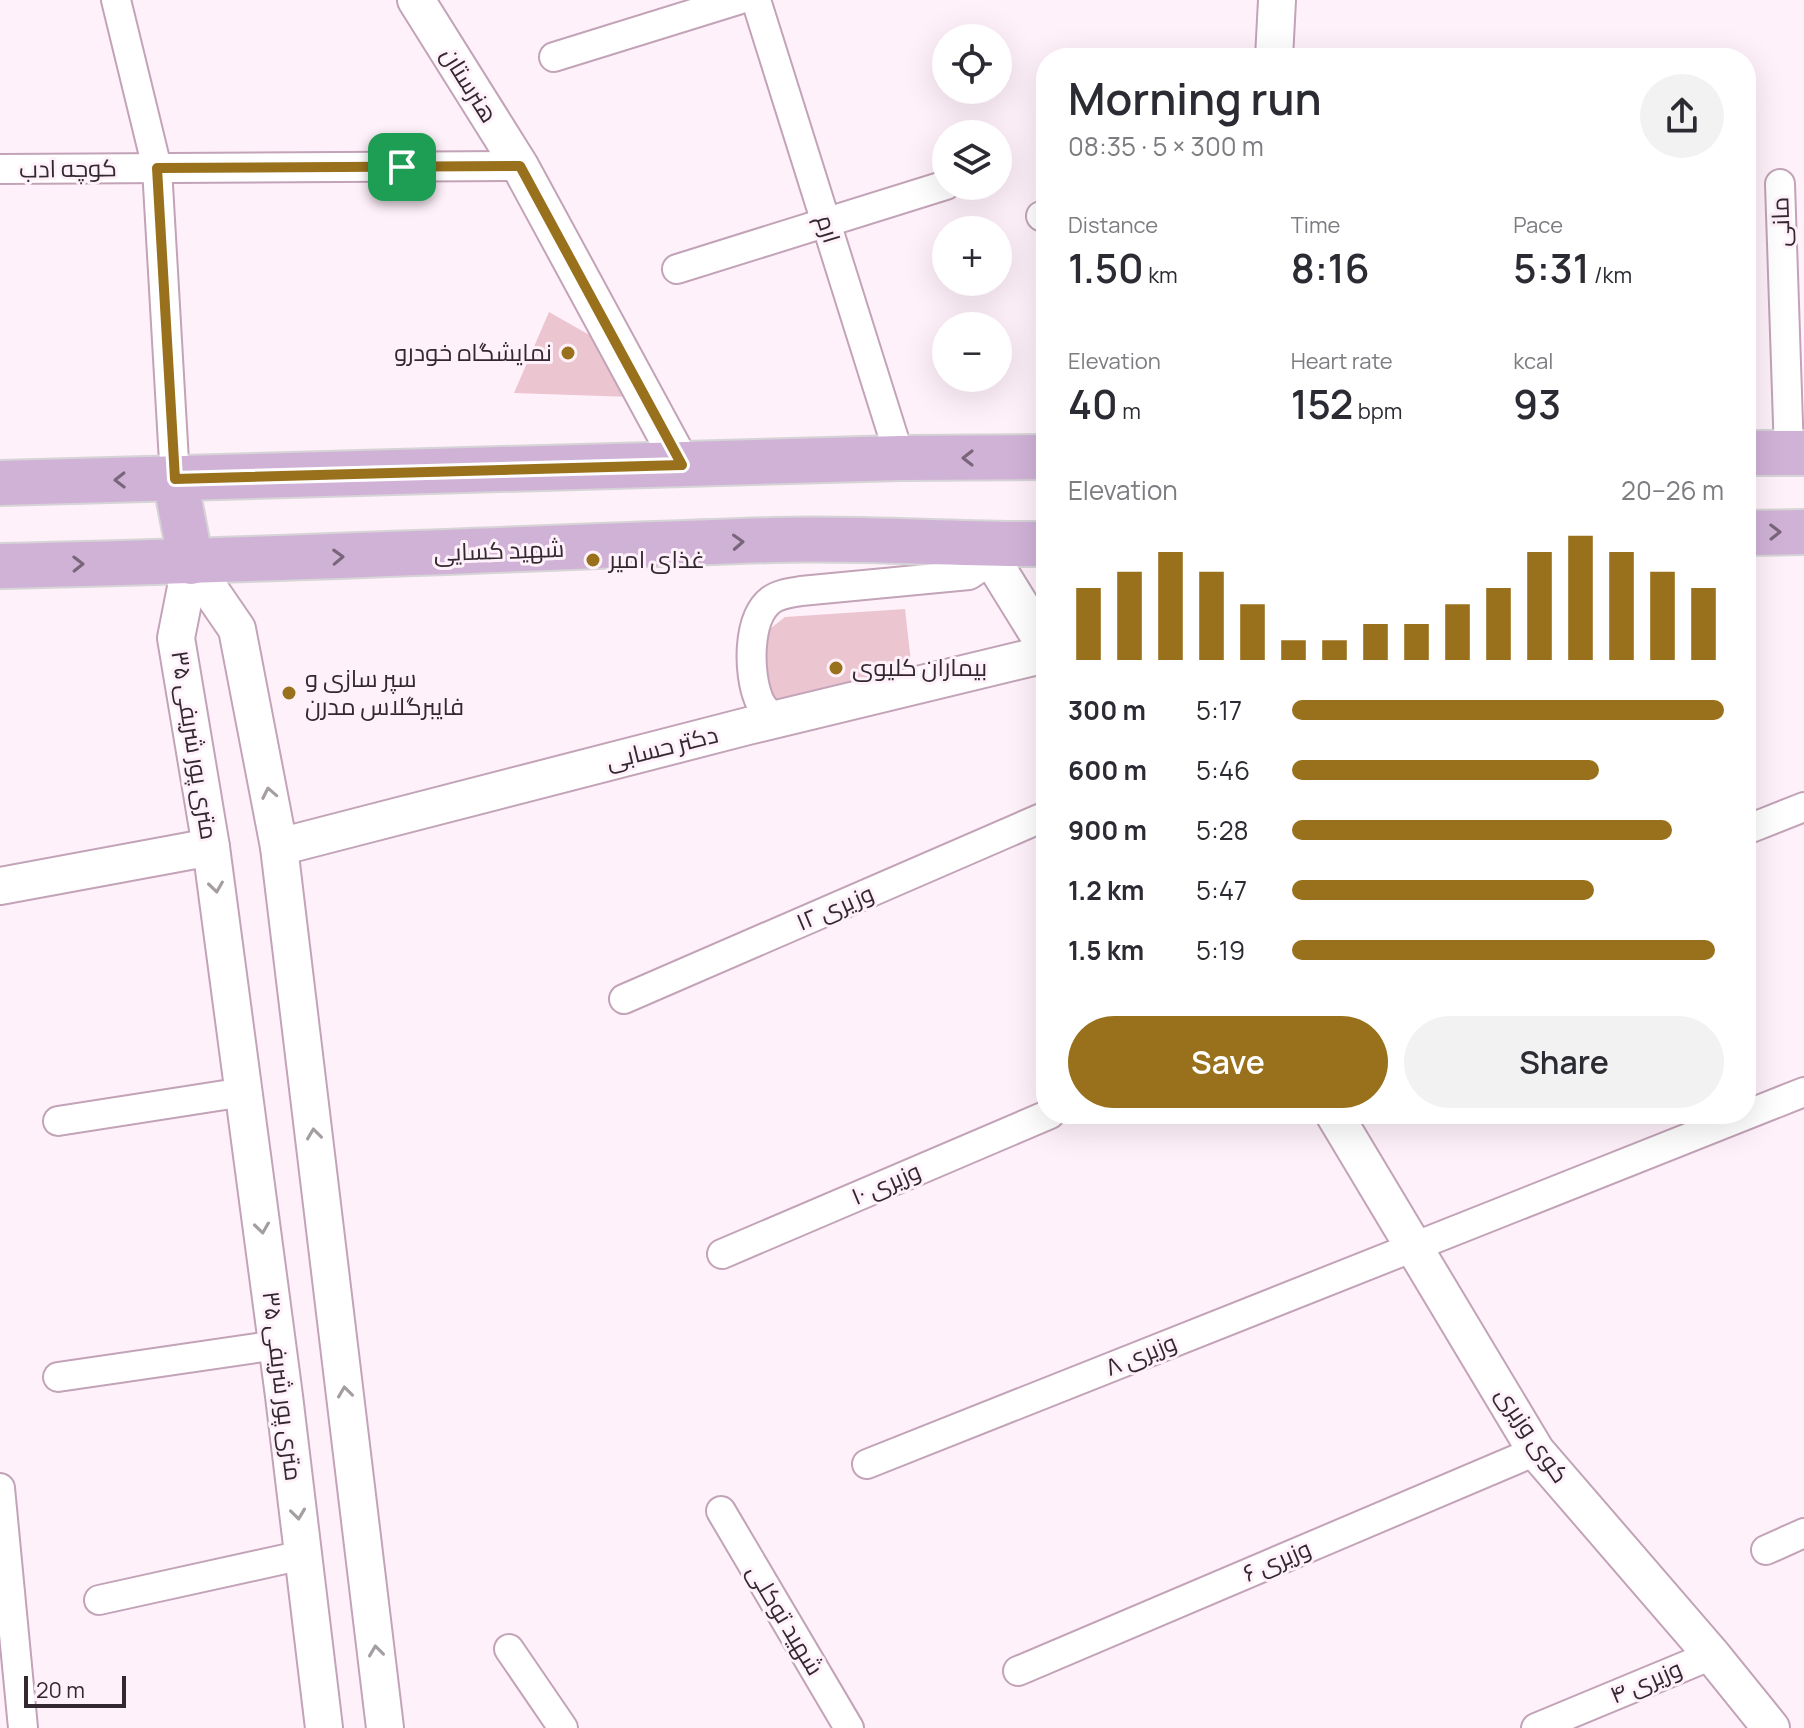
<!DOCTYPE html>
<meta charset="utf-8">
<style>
body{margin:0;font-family:Manrope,Cairo,sans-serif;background:#f2f2f3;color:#2b2b33;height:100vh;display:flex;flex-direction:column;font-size:30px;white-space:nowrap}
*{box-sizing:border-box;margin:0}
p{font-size:26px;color:#7c7c81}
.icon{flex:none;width:44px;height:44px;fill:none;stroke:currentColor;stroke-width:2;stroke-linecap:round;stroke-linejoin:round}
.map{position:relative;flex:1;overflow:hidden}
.panel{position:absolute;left:1036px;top:48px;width:720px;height:1076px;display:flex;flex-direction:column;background:#fff;border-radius:32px;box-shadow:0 8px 32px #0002}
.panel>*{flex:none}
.fabs{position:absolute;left:932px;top:24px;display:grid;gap:16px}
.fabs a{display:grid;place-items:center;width:80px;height:80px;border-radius:50%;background:#fff;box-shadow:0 8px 32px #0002;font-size:40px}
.scale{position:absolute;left:24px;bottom:20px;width:102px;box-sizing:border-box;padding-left:8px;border:4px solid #342830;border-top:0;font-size:22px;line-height:28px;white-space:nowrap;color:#342830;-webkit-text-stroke:6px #fff1fa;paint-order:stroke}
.pin{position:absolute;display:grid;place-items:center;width:68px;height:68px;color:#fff;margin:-34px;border-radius:16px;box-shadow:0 4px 12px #0006}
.round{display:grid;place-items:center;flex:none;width:84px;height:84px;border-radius:42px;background:#f2f2f3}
.summary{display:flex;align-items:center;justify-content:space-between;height:136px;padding:0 32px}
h1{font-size:44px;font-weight:600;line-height:60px}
.metrics{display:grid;grid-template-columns:repeat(3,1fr);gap:12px;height:136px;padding:8px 32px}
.metrics div{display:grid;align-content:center}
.metrics b{font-size:40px;font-weight:600}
.metrics small{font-size:22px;font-weight:400}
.metrics p{font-size:22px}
.chart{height:224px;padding:16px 32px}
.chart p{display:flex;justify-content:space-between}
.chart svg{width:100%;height:144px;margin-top:8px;stroke:#99711d;stroke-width:6}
.action{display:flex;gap:16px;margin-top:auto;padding:16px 32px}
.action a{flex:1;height:92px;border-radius:48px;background:#99711d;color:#fff;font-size:32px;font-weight:600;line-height:92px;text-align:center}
.action a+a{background:#f2f2f3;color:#2b2b33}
ul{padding:0 32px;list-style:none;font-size:26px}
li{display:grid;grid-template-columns:128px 96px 1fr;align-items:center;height:60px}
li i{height:20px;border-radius:10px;background:#99711d}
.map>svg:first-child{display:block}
.building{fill:#ebc5cf}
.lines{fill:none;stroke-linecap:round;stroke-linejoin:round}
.minor-casing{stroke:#c2a3b7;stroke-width:32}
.tertiary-casing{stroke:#c2a3b7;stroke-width:40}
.primary-casing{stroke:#d6d4d6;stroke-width:48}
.minor{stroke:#fff;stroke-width:28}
.tertiary{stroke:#fff;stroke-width:36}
.primary{stroke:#d0b2d7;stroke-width:44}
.oneway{stroke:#7a667b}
.oneway2{stroke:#a49ea2}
.route-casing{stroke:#fff;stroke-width:16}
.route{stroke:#99711d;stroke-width:10}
.poi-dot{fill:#99711d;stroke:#fff1fa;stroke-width:3}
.labels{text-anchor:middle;stroke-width:6;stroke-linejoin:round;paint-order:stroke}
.street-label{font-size:24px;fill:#342830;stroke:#fff1fa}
.poi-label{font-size:24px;fill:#342830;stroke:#fff1fa;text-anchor:start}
</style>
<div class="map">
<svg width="1804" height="1728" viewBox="0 0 1804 1728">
<rect width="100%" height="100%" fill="#fff1fa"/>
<g class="building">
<path d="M 549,312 L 593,337 L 632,397 L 514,393 Z"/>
<path d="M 905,609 L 913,680 L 785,704 L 768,693 L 762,683 L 764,639 L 771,628 L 785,617 Z"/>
</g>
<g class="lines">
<defs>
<g id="minor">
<path d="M 116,0 L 157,168 L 175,479"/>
<path d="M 756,0 L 900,458"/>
<path d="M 554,57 L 738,0"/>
<path d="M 0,169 L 520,166"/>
<path d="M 1780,184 L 1789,453"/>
<path d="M 1041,216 L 1046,217"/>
<path d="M 677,269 L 946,185"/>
<path d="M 774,720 C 769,714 762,707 759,700 C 748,674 747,618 771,600 C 779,594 791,593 801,591 L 969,575 L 993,559 L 1002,544"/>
<path d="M 1746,830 L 1804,807"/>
<path d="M 624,999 L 1046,816"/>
<path d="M 58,1121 L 244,1092"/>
<path d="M 722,1254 L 1050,1114"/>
<path d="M 58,1377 L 277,1345"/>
<path d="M 867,1464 L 1804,1092"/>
<path d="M 0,1488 L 23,1728"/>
<path d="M 721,1511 L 849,1728"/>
<path d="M 1766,1550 L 1804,1533"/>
<path d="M 99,1600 L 303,1555"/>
<path d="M 509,1649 L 563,1728"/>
<path d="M 1018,1671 L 1536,1451"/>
<path d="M 1536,1728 L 1712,1655"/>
</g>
<g id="tertiary">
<path d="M 416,0 L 520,166 L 682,465"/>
<path d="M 1274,58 L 1277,0"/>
<path d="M 983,545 L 1046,647"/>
<path d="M 191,562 L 237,629 L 279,847 L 385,1728"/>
<path d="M 191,562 L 176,638 L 211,847 L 284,1396 L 324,1728"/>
<path d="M 279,847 L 748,726 L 1046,654"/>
<path d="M 0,886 L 211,847"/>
<path d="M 1334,1114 L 1536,1451 L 1712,1655 L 1771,1728"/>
</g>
<g id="primary">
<path d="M 1746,453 L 1804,453"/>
<path d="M 175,479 L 191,562"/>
<path d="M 0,483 L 900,458 L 1046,457"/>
<path d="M 1746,533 L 1804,532"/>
<path d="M 0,566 C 258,561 516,548 774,540 C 864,537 955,545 1046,544"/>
</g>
</defs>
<use href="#minor" class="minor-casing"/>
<use href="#tertiary" class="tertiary-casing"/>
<use href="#primary" class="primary-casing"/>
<use href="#minor" class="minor"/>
<use href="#tertiary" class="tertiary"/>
<use href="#primary" class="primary"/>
</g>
<defs><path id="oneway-chevron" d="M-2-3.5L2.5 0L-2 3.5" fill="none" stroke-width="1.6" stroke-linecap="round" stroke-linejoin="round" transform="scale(2)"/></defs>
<g class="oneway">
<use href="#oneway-chevron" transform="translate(968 458) rotate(180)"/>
<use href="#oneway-chevron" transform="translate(120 480) rotate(179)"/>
<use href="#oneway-chevron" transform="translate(1775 532) rotate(-1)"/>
<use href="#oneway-chevron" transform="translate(738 542) rotate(-3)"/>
<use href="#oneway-chevron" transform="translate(338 557) rotate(-2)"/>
<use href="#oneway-chevron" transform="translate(78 564) rotate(-1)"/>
</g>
<g class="oneway2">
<use href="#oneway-chevron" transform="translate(269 793) rotate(-101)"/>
<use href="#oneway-chevron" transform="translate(216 887) rotate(82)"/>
<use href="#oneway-chevron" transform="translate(314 1134) rotate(-97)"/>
<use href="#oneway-chevron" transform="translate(262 1228) rotate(82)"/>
<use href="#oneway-chevron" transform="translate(345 1392) rotate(-97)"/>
<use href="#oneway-chevron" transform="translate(298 1514) rotate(83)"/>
<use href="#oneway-chevron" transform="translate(376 1651) rotate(-97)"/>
</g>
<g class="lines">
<defs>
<path id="route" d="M 520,166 L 682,465 L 175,479 L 157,168 Z"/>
</defs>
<use href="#route" class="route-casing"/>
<use href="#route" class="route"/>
</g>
<g class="poi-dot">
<circle cx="568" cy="353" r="8"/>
<circle cx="593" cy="560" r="8"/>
<circle cx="836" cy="668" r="8"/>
<circle cx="289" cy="693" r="8"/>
</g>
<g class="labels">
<g class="street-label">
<text transform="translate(469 85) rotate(58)" y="8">هنرستان</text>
<text transform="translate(68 169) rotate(-1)" y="8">کوچه ادب</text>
<text transform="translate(1781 222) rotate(-92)" y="8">مانی</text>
<text transform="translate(828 229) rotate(73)" y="8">ارم</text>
<text transform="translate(499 551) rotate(-2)" y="8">شهید کسایی</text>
<text transform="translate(194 745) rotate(81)" y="8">۳۵ متری پور شریفی</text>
<text transform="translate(662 748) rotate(-14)" y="8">دکتر حسابی</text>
<text transform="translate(835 908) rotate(-23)" y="8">وزيری ۱۲</text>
<text transform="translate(886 1184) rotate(-23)" y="8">وزیری ۱۰</text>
<text transform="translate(1141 1355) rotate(-22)" y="8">وزیری ۸</text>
<text transform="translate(282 1386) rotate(83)" y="8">۳۵ متری پور شریفی</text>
<text transform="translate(1532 1435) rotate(56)" y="8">کوی وزیری</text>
<text transform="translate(1277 1561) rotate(-23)" y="8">وزیری ۶</text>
<text transform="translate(785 1620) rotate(59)" y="8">شهید توکلی</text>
<text transform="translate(1646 1682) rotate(-23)" y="8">وزیری ۴</text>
</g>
<g class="poi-label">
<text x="552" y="361" text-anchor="end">نمایشگاه خودرو</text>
<text x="609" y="568">غذای امیر</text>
<text x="852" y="676">بیماران کلیوی</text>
<text x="305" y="687">سپر سازی و<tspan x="305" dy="28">فایبرگلاس مدرن</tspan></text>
</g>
</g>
</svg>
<div class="fabs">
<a><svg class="icon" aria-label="locate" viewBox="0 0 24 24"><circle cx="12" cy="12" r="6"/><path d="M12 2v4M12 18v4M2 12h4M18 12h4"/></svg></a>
<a><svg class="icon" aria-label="layers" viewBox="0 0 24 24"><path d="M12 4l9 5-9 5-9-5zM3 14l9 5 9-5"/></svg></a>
<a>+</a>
<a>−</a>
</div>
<div class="scale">20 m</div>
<div class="pin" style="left:402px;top:167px;background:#1e9e55"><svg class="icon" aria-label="arrive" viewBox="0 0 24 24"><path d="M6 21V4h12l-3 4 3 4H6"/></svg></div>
<section class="panel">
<div class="summary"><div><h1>Morning run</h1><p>08:35 · 5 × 300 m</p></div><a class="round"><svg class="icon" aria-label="share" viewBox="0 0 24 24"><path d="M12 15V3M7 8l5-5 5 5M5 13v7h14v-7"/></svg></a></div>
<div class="metrics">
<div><p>Distance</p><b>1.50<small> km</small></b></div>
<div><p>Time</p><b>8:16</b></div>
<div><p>Pace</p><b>5:31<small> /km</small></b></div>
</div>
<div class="metrics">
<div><p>Elevation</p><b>40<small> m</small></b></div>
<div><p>Heart rate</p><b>152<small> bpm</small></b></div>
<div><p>kcal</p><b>93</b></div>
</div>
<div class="chart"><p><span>Elevation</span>20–26 m</p>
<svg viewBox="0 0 160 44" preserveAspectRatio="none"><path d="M5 44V22M15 44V17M25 44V11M35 44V17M45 44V27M55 44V38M65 44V38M75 44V33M85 44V33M95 44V27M105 44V22M115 44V11M125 44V6M135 44V11M145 44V17M155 44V22"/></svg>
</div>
<ul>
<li><b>300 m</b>5:17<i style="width:100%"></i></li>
<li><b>600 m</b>5:46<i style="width:71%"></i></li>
<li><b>900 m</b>5:28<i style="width:88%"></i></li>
<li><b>1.2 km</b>5:47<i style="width:70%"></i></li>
<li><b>1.5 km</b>5:19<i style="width:98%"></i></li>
</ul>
<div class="action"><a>Save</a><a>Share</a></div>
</section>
</div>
